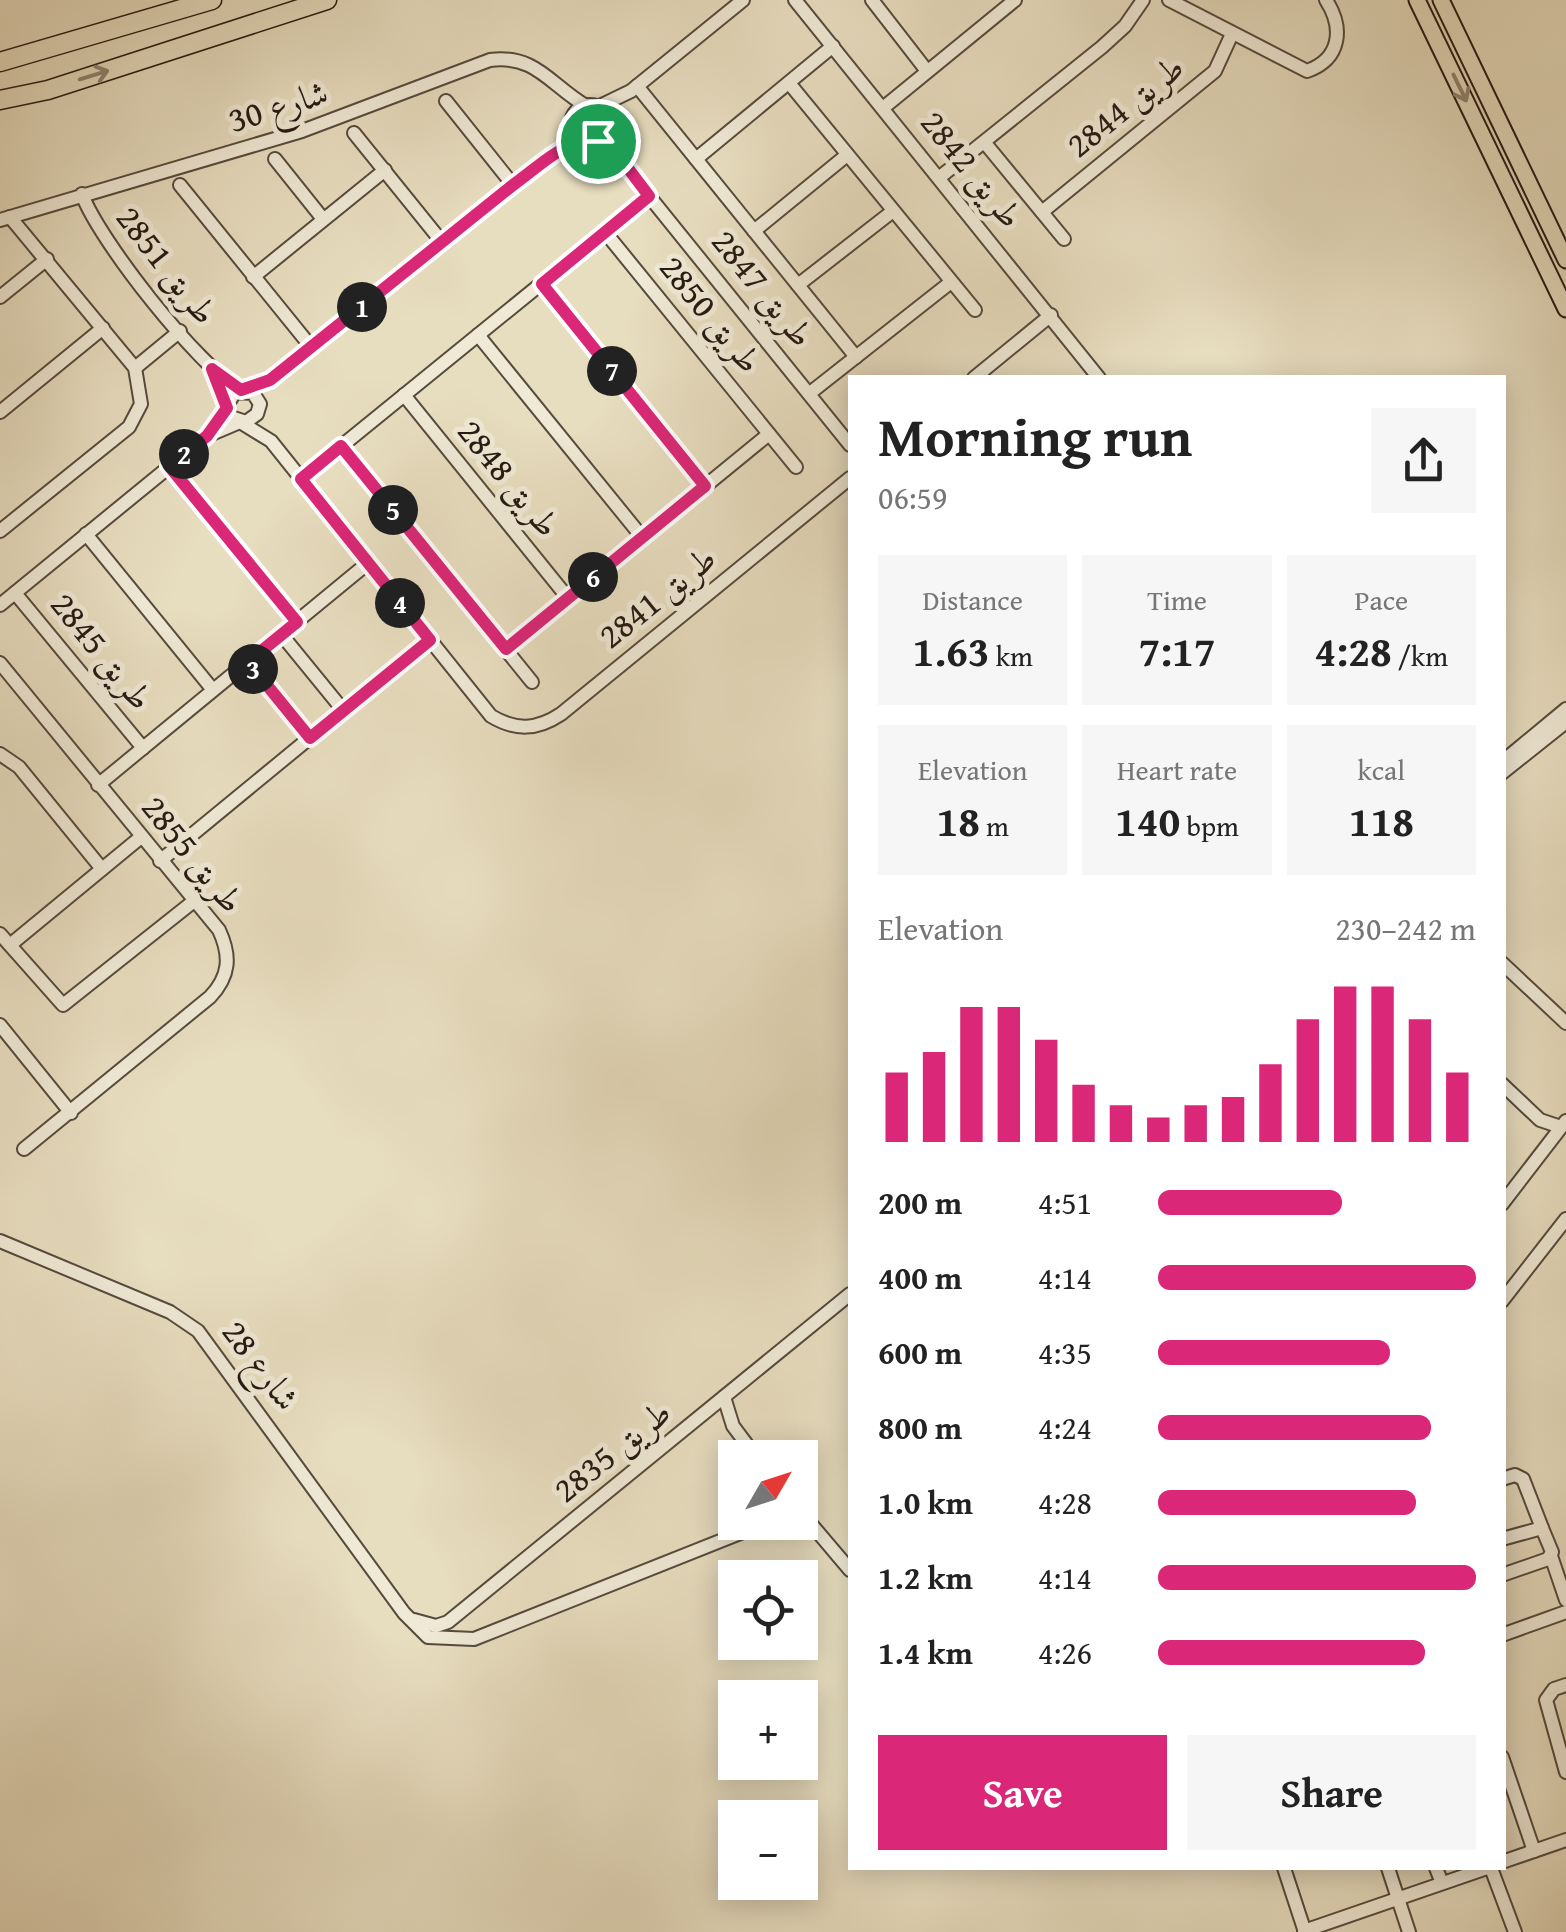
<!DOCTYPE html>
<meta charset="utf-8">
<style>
body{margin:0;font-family:"Gentium Book Plus",Amiri,serif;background:#f6f6f6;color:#222;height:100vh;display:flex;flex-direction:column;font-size:38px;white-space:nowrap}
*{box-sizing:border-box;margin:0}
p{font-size:32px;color:#767676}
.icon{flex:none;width:55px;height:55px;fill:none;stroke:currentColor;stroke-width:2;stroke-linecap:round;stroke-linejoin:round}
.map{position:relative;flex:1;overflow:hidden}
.details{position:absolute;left:848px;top:375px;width:658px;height:1495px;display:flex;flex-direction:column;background:#fff;border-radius:0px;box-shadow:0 5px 25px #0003}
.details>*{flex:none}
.needle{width:65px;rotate:51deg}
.tools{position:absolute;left:718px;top:1440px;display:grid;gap:20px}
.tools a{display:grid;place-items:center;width:100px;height:100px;border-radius:0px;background:#fff;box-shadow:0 5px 25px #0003;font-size:50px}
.pin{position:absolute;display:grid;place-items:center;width:85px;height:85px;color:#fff;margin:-42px;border:5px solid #fff;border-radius:50%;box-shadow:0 2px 10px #0007}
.km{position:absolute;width:50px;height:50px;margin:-25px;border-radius:50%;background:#222;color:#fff;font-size:28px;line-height:50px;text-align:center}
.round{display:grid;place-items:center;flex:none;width:105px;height:105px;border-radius:0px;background:#f6f6f6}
.head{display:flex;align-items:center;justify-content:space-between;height:170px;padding:0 30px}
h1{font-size:55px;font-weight:800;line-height:75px}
.metrics{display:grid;grid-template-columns:repeat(3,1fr);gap:15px;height:170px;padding:10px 30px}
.metrics div{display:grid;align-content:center;border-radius:0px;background:#f6f6f6;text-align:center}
.metrics b{font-size:42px;font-weight:800}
.metrics small{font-size:28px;font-weight:400}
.metrics p{font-size:28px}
.chart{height:280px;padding:20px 30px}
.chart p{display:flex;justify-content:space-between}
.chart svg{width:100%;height:180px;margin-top:10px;stroke:#db2777;stroke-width:6}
.primary-button{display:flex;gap:20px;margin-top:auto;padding:20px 30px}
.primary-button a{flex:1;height:115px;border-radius:0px;background:#db2777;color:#fff;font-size:40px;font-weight:800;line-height:115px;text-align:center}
.primary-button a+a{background:#f6f6f6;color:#222}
ul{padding:0 30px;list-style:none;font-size:32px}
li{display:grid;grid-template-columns:160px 120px 1fr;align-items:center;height:75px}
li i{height:25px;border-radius:12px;background:#db2777}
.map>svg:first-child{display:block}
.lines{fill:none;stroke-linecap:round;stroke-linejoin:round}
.minor-casing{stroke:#564a3d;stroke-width:16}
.major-casing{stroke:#261912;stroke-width:19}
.highway-casing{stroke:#261912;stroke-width:21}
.minor{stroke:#efe9d5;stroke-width:12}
.major{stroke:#e7ddbf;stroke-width:15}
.highway{stroke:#e7ddbf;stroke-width:18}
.oneway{stroke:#908571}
.route-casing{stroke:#fff;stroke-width:20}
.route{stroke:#db2777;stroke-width:12}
.labels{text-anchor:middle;stroke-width:10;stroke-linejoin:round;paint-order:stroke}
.street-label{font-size:35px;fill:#261912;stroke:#efe9d5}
</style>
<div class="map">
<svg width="1566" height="1932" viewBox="0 0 1566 1932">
<rect width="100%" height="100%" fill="#e7ddbf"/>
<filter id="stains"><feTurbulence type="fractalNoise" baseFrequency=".002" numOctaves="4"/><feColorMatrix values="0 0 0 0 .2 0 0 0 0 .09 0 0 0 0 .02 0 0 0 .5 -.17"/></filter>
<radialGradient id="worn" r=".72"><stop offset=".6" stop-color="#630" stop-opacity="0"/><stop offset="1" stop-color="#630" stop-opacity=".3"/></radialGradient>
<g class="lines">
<defs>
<g id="minor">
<path d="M 795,0 L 1099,378"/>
<path d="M 872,0 L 927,71"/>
<path d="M 1169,0 L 1307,71 C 1341,59 1344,28 1326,0"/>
<path d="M 789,83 L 975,310"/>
<path d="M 637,86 L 856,357"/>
<path d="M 446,101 L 513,185"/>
<circle cx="590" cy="124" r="19"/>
<path d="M 598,107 L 631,91 L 743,0"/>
<path d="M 883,108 L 1015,0"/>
<path d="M 608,132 L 628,170 L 850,445"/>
<path d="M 354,133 L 442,242"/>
<path d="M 985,143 L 1064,239"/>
<path d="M 275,159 L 323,219"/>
<path d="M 696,159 L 833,46"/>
<path d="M 940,177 L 1102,47 L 1125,26 L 1143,0"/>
<path d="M 180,185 L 312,348"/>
<path d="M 82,194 C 98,239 199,368 241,390"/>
<path d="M 1042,212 L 1215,71 L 1231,36"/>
<path d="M 0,220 L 302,131 L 490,60 C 536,54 550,85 586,106"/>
<path d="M 754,231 L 847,155"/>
<path d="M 605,232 L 796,467"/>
<path d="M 253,277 L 385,170"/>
<path d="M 542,283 L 705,486"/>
<path d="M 798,285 L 893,211"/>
<path d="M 0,297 L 47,259"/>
<path d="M 478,335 L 642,537"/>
<path d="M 135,368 L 180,331"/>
<path d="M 974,378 L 1051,315"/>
<path d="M 246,390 L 281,373 L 513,185 L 552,156 L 584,142"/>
<path d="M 810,393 L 951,282"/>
<path d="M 404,395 L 568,598"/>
<path d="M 0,412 L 103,328"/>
<path d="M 212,430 L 235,392 L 253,393 L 260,404 L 257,414 L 246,422 L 231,417 L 227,407"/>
<path d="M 341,446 L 532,682"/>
<path d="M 169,466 L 297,621"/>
<path d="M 301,479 L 649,196"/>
<path d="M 0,531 L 129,427 L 141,404 L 135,368 L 10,217"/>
<path d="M 86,534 L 213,690"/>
<path d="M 15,593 L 143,748"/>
<path d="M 0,605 L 207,436 L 240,422 L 271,441 L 491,716 C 516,731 537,730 561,714 L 850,478"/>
<path d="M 281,634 L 343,710"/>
<path d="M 506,649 L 769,434"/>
<path d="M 247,662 L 309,738"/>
<path d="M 0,663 L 219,930 C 231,956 230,976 210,997 L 24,1149"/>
<path d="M 0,754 L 19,767 L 102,869"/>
<path d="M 1502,762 L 1566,709"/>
<path d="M 1502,773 L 1566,722"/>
<path d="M 98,785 L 368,563"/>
<path d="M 160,861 L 430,639"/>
<path d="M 0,934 L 63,1005 L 194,901"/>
<path d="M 10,945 L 141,837"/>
<path d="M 1502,963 L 1566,1023"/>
<path d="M 0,1025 L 71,1113"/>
<path d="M 1502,1084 L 1540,1120 L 1561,1127"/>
<path d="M 1502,1204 L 1566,1121"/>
<path d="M 0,1241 L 170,1312 L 198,1331 L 404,1613 L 428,1637 L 474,1639 L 768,1522"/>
<path d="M 1502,1301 L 1566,1219"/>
<path d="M 724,1397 L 733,1426 L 757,1458"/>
<path d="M 1502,1479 L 1515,1475 L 1523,1479 L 1542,1528"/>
<path d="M 800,1511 L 850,1570"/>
<path d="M 1502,1539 L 1542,1528 L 1552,1552 L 1548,1559 L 1502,1575"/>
<path d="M 1551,1556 L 1566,1600"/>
<path d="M 414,1620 L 436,1626 L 448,1622 L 850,1294"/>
<path d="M 1502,1635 L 1566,1612"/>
<path d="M 1566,1685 L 1554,1689 L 1546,1700 L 1566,1772"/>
<path d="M 1502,1757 L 1534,1851"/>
<path d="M 1502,1862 L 1566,1840"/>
<path d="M 1284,1868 L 1305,1932"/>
<path d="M 1388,1868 L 1409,1932"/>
<path d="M 1436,1868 L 1442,1883"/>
<path d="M 1491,1868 L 1515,1932"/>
<path d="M 1304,1931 L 1487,1868"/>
</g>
<g id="major">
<path d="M 1417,0 L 1566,309"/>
<path d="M 1441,0 L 1566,260"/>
</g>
<g id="highway">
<path d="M 0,62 L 212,0"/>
<path d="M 0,100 L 48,90 L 327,0"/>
</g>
</defs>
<use href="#minor" class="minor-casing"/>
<use href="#major" class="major-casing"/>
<use href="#highway" class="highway-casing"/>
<use href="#minor" class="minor"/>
<use href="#major" class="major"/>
<use href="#highway" class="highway"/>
</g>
<defs><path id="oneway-shaft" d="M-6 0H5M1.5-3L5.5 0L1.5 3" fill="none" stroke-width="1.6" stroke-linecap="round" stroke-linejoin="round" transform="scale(2.5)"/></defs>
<g class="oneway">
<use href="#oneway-shaft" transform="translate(94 75) rotate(-17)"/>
<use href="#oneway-shaft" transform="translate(1460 88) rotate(64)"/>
</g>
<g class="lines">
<defs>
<path id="route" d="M 608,132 L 615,151 L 649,196 L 542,284 L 705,486 L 506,649 L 341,446 L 301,479 L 430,640 L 310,738 L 248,662 L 297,622 L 169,466 L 207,436 L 227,408 L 212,369 L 241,390 L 270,380 L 513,185 C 533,171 555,149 578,143 C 592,140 598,144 608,132 Z"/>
</defs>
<use href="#route" class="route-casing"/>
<use href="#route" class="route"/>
</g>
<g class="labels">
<g class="street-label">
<text transform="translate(278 106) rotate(-17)" y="12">شارع 30</text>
<text transform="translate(1125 106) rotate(-39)" y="12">طريق 2844</text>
<text transform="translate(972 169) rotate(51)" y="12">طريق 2842</text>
<text transform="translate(167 265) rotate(52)" y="12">طريق 2851</text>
<text transform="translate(763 288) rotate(51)" y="12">طريق 2847</text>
<text transform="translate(711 314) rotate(51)" y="12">طريق 2850</text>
<text transform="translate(509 478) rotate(51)" y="12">طريق 2848</text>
<text transform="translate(657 597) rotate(-39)" y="12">طريق 2841</text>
<text transform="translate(102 651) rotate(51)" y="12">طريق 2845</text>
<text transform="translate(193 854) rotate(51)" y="12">طريق 2855</text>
<text transform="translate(261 1365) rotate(53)" y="12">شارع 28</text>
<text transform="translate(612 1451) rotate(-39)" y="12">طريق 2835</text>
</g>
</g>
<rect width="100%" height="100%" filter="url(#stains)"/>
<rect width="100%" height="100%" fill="url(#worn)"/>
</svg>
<div class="tools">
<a><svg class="needle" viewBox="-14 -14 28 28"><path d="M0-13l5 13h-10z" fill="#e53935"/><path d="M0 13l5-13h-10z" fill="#767676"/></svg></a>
<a><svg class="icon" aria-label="locate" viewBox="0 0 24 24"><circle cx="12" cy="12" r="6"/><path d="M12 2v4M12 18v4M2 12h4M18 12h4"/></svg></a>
<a>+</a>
<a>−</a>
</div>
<div class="pin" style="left:598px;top:141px;background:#1e9e55"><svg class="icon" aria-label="arrive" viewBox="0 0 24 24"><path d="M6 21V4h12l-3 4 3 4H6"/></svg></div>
<b class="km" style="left:362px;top:307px">1</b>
<b class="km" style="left:184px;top:454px">2</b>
<b class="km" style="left:253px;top:669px">3</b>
<b class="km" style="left:400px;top:603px">4</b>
<b class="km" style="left:393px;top:510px">5</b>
<b class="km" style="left:593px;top:577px">6</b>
<b class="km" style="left:612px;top:371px">7</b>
<section class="details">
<div class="head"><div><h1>Morning run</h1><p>06:59</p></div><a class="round"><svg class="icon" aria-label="share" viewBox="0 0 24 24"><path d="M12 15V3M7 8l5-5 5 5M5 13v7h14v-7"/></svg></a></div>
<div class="metrics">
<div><p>Distance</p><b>1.63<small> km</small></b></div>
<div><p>Time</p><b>7:17</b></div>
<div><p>Pace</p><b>4:28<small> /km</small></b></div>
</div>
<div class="metrics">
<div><p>Elevation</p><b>18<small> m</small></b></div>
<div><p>Heart rate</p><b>140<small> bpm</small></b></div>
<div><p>kcal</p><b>118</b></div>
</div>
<div class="chart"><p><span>Elevation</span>230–242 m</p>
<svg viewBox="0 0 160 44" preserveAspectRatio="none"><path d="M5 44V27M15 44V22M25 44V11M35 44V11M45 44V19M55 44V30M65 44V35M75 44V38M85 44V35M95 44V33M105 44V25M115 44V14M125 44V6M135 44V6M145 44V14M155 44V27"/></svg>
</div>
<ul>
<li><b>200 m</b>4:51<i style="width:58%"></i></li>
<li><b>400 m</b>4:14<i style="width:100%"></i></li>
<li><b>600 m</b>4:35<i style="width:73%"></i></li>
<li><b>800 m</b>4:24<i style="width:86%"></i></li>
<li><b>1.0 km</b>4:28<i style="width:81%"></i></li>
<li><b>1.2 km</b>4:14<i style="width:100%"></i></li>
<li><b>1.4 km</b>4:26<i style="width:84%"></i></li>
</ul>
<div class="primary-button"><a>Save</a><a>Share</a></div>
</section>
</div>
